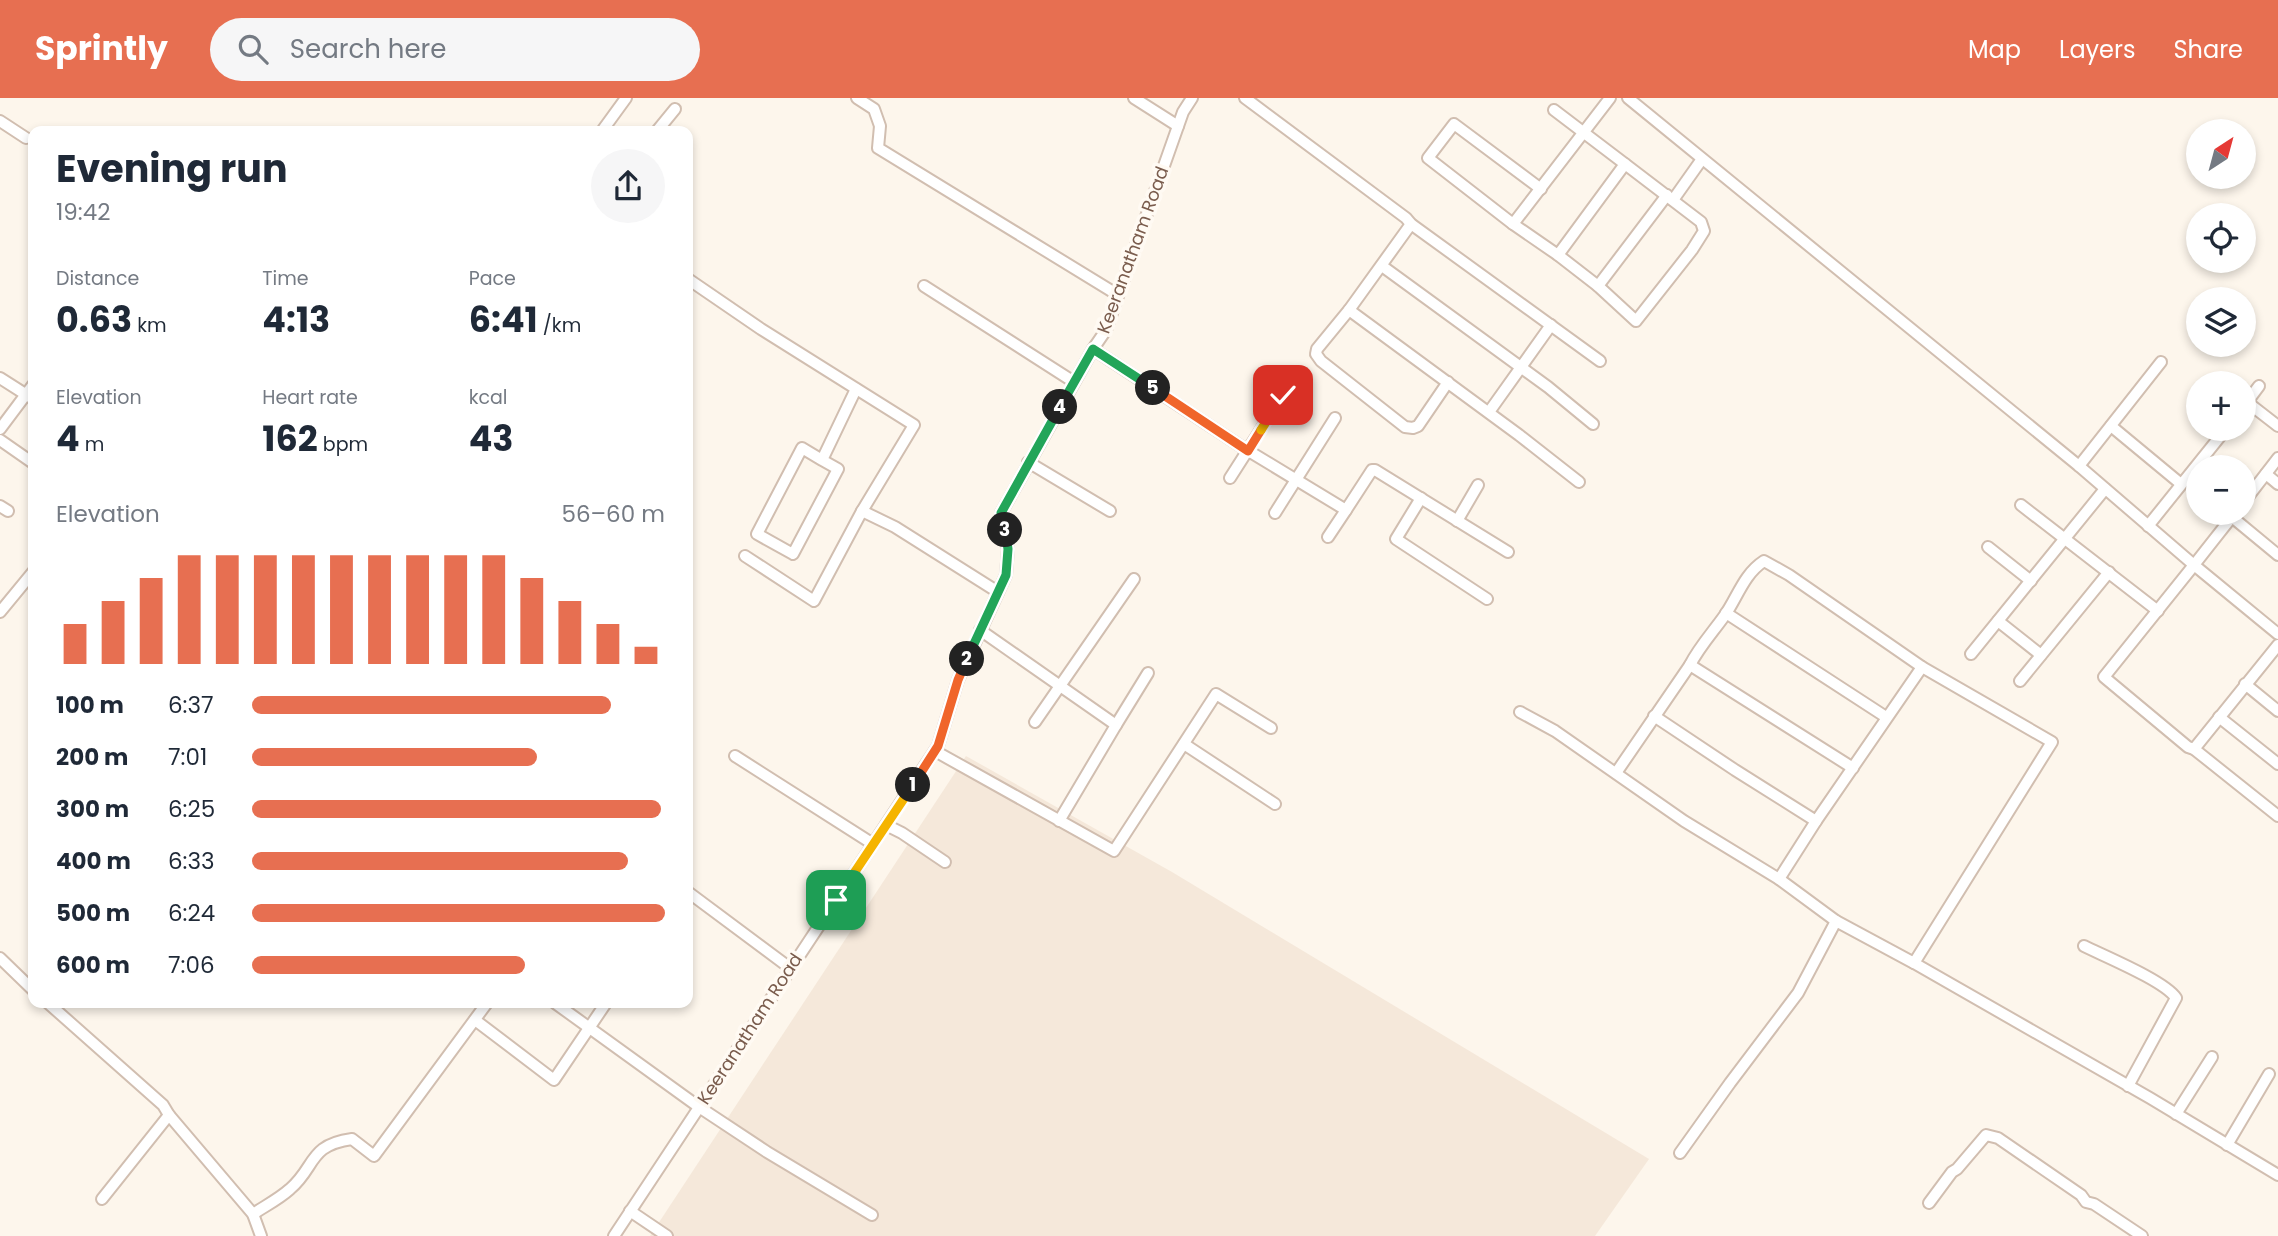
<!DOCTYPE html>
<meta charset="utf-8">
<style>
body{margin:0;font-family:Poppins,sans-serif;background:#f6f6f7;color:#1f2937;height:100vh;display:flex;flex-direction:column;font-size:26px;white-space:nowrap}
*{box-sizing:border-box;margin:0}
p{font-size:23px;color:#747a83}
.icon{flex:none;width:38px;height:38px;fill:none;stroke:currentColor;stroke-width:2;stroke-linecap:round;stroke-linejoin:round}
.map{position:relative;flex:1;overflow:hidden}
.panel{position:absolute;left:28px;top:28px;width:665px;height:882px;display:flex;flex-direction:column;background:#fff;border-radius:14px;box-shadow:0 4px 10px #0003}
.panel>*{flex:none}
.needle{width:46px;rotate:36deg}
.tools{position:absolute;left:2186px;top:21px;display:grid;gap:14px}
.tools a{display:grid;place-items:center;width:70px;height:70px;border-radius:50%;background:#fff;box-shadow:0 4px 10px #0003;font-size:35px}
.pin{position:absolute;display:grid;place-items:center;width:60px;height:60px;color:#fff;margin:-30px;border-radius:14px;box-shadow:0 4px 10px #0006}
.km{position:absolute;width:35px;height:35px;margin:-18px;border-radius:50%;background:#222;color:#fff;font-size:19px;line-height:35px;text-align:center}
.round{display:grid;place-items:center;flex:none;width:74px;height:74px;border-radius:37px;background:#f6f6f7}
.overview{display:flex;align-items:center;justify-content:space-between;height:119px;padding:0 28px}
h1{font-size:38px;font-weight:700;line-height:52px}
.figures{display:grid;grid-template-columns:repeat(3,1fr);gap:10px;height:119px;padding:7px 28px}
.figures div{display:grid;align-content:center}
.figures b{font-size:35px;font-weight:700}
.figures small{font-size:19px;font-weight:400}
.figures p{font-size:19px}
.chart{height:196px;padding:14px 28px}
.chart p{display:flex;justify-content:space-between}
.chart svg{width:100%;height:126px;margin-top:7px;stroke:#e76f51;stroke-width:6}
ul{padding:0 28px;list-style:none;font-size:23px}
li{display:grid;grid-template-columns:112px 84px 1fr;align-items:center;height:52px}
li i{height:18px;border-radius:9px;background:#e76f51}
header{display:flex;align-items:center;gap:42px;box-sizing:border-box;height:98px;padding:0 35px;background:#e76f51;color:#fff}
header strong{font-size:33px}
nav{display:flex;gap:38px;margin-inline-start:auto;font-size:24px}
.search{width:490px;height:63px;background:#f6f6f7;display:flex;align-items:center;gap:18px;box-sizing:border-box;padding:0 24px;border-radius:38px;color:#747a83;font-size:26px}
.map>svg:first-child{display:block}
.residential{fill:#f5e8da}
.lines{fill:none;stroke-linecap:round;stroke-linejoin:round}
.minor-casing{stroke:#d1beb0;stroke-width:14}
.minor{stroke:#fff;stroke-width:10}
.split-1-casing{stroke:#fff;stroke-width:14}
.split-2-casing{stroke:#fff;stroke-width:14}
.split-3-casing{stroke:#fff;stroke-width:14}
.split-4-casing{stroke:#fff;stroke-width:14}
.split-5-casing{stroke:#fff;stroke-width:14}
.split-6-casing{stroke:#fff;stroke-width:14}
.split-7-casing{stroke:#fff;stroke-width:14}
.split-1{stroke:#f5b400;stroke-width:9}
.split-2{stroke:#f0652b;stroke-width:9}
.split-3{stroke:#22a559;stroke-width:9}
.split-4{stroke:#22a559;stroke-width:9}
.split-5{stroke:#22a559;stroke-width:9}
.split-6{stroke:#f0652b;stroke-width:9}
.split-7{stroke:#f5b400;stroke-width:9}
.labels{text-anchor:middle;stroke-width:7;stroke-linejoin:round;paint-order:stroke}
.street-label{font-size:18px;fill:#7a5c4d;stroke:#fffaf3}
</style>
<header>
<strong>Sprintly</strong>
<div class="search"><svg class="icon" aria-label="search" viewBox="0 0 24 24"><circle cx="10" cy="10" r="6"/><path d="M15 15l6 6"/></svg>Search here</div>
<nav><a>Map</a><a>Layers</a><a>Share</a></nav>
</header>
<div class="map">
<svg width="2278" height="1138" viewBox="0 0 2278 1138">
<rect width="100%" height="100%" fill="#fdf6ec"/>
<path class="residential" d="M 966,658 L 1172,774 L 1649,1061 L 1595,1138 L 650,1138 Z"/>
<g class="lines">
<defs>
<g id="minor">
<path d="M 857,0 L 874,11 L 880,28 L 878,50 L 1118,197"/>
<path d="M 1134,0 L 1178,28"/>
<path d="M 1245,0 L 1406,120 L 1411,126 L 1600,263"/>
<path d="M 1628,0 L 2079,368 L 2194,467 L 2104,579 L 2188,649 L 2194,651 L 2278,718"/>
<path d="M 1554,12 L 1625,66 L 1558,157 L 1513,126 L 1610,0"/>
<path d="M 0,23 L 26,40"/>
<path d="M 602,33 L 626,0"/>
<path d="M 657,33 L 675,11"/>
<path d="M 1673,102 L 1702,61"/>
<path d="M 1411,126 L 1349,212 L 1519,337 L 1579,384"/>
<path d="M 1513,126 L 1428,60 L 1454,26 L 1541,91"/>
<path d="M 1558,157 L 1598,188 L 1636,223 L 1692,152 L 1704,133 L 1701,124 L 1625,66"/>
<path d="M 1382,168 L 1548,289 L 1593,326"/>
<path d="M 688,181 L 761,231 L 914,327 L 862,413 L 814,503 L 745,458"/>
<path d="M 924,188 L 1074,284"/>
<path d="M 1598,188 L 1667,97"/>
<path d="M 1349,212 L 1317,251 L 1316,256 L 1321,263 L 1405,329 L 1413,330 L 1418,328 L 1448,284"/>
<path d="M 1093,251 L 1242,349 L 1346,412 L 1372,372 L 1375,372 L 1508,454"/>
<path d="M 0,280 L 33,301"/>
<path d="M 2247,304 L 2278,328"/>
<path d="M 2244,308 L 2259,288"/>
<path d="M 1489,314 L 1551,227"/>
<path d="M 2111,328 L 2181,386"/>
<path d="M 0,331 L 33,287"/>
<path d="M 0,342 L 33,365"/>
<path d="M 822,362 L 838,371 L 793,456 L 757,436 L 802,350 L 822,362 L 856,291"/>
<path d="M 1028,364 L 1110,413"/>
<path d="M 2079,368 L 2161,264"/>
<path d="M 2266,376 L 2278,386"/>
<path d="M 1230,380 L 1283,297"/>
<path d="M 1421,400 L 1396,441 L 1487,501"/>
<path d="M 2244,404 L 2278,360"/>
<path d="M 2021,407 L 2158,513"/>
<path d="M 0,408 L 8,413"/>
<path d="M 862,413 L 895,429 L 998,494"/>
<path d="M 1275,415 L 1335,320"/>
<path d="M 2235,415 L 2194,467 L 2278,536"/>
<path d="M 2232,419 L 2278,457"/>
<path d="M 1457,423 L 1478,387"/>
<path d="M 2148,428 L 2226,331"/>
<path d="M 1328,439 L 1346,412"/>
<path d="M 1988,449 L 2031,483"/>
<path d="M 0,514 L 33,474"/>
<path d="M 1726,515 L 1886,619"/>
<path d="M 1998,523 L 2041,557"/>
<path d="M 980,532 L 1116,627 L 1059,723"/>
<path d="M 1971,556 L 2105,391"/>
<path d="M 1690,567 L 1853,670"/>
<path d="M 2020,583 L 2109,474"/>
<path d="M 2245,586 L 2278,613"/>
<path d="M 1520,614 L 1555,633 L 1684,723 L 1779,781 L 1836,823 L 1914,865"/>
<path d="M 1654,618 L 1735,672 L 1816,723"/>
<path d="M 2219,619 L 2278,666"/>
<path d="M 1035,624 L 1134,481"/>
<path d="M 1116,627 L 1148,575"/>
<path d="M 1184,646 L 1275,706"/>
<path d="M 2194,651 L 2278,547"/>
<path d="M 935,653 L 1114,753 L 1216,596 L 1271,630"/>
<path d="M 735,658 L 873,746"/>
<path d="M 1616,675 L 1690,567 C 1699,549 1713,534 1725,517 C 1738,498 1744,476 1764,463 L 1789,477 L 1922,569 L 2052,644 L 1914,865 L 2150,1000 L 2278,1077"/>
<path d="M 886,727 L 902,735 L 945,764"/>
<path d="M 1779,781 L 1816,723 L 1922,569"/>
<path d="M 688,794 L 790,870"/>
<path d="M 2084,848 C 2104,858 2165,883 2176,900 L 2128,988"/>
<path d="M 0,860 L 33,892"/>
<path d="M 48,905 L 163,1007 L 169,1017 L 253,1116 L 261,1138"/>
<path d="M 555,905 L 699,1009 L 767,1054 L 872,1117"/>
<path d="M 475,922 L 554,982 L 606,905"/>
<path d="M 2176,1016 L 2212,959"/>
<path d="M 2227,1047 L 2269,976"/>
<path d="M 1680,1055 L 1730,985 L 1798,895 L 1836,823"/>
<path d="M 102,1101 L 169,1017"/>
<path d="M 1929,1105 L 1952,1074 L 1957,1071 L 1986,1037 L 1998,1040 L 2081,1097 L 2086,1104 L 2094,1106 L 2142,1138"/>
<path d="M 630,1113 L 667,1138"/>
<path d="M 253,1116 C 265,1108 279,1101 290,1091 C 316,1069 308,1047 352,1041 L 374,1058 L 487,905"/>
<path d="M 614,1138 L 938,648 L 958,582 L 1006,477 L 1008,451 L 1001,415 L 1093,251 L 1106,232 L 1183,14 L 1192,0"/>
</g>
</defs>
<use href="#minor" class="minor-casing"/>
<use href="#minor" class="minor"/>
</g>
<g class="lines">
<defs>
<path id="split-1" d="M 836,802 L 913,687"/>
<path id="split-2" d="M 913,687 L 938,648 L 958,582 L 967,561"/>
<path id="split-3" d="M 967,561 L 1006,477 L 1008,451 L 1005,432"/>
<path id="split-4" d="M 1005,432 L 1001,415 L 1060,309"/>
<path id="split-5" d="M 1060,309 L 1093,251 L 1153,290"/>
<path id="split-6" d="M 1153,290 L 1248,353 L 1261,332"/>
<path id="split-7" d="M 1261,332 L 1283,297"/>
</defs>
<use href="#split-1" class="split-1-casing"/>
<use href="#split-2" class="split-2-casing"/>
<use href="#split-3" class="split-3-casing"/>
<use href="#split-4" class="split-4-casing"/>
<use href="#split-5" class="split-5-casing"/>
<use href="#split-6" class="split-6-casing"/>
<use href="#split-7" class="split-7-casing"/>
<use href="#split-1" class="split-1"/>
<use href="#split-2" class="split-2"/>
<use href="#split-3" class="split-3"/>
<use href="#split-4" class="split-4"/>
<use href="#split-5" class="split-5"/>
<use href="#split-6" class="split-6"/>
<use href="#split-7" class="split-7"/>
</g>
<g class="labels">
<g class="street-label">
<text transform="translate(1133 152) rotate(-70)" y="6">Keeranatham Road</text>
<text transform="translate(750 931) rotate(-57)" y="6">Keeranatham Road</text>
</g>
</g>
</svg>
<div class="tools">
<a><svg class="needle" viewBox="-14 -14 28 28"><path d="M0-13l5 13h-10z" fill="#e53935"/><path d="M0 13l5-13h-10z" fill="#747a83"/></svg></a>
<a><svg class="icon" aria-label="locate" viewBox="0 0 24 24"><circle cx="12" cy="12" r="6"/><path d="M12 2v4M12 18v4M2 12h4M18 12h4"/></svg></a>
<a><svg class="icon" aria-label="layers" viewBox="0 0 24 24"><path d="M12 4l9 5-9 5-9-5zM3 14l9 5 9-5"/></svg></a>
<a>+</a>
<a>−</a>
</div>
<div class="pin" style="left:836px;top:802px;background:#1e9e55"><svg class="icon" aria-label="arrive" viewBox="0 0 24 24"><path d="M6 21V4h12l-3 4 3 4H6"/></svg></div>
<div class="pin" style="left:1283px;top:297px;background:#d93025"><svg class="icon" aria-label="check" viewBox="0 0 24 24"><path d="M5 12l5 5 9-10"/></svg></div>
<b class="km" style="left:913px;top:687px">1</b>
<b class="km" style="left:967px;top:561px">2</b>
<b class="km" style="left:1005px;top:432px">3</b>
<b class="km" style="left:1060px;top:309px">4</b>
<b class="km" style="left:1153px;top:290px">5</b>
<section class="panel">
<div class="overview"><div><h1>Evening run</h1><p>19:42</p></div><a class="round"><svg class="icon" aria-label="share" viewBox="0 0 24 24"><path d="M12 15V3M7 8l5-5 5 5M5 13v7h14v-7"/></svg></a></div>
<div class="figures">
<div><p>Distance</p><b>0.63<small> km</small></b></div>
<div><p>Time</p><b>4:13</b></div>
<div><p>Pace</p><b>6:41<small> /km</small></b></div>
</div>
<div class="figures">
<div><p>Elevation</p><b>4<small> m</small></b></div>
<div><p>Heart rate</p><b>162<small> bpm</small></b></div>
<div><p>kcal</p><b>43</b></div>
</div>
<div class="chart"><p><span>Elevation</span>56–60 m</p>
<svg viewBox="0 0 160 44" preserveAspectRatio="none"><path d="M5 44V30M15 44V22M25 44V14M35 44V6M45 44V6M55 44V6M65 44V6M75 44V6M85 44V6M95 44V6M105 44V6M115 44V6M125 44V14M135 44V22M145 44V30M155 44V38"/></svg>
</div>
<ul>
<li><b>100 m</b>6:37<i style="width:87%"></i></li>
<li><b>200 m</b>7:01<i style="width:69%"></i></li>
<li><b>300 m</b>6:25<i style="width:99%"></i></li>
<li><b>400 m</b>6:33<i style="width:91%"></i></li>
<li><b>500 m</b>6:24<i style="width:100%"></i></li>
<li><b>600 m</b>7:06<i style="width:66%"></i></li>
</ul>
</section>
</div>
